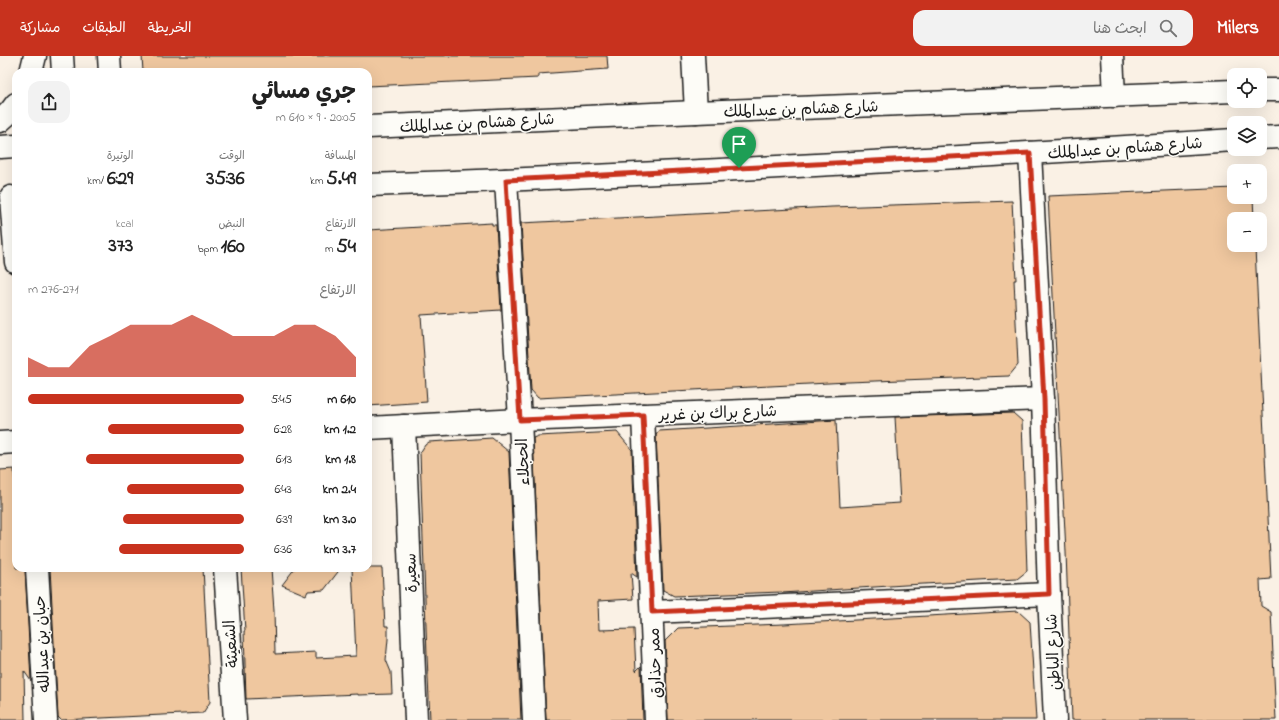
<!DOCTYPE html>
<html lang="ar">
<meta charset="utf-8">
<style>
body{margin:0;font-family:"Indie Flower","Playpen Sans Arabic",sans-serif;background:#f2f2f2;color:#222;direction:rtl;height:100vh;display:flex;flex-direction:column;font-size:15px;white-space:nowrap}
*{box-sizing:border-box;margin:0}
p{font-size:13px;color:#767676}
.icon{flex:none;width:22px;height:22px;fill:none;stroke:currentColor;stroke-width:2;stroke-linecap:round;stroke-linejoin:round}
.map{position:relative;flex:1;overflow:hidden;direction:ltr}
.sheet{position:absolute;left:12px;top:12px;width:360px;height:504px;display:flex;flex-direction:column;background:#fff;border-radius:12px;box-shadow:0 4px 16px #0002;direction:rtl}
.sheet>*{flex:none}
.controls{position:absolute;left:1227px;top:12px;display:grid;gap:8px}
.controls a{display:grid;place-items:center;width:40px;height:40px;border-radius:8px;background:#fff;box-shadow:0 4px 16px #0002;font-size:20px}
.pin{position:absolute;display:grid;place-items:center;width:34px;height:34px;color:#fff;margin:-41px -17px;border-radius:50% 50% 50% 0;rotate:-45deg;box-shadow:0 0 4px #0007}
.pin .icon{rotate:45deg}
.round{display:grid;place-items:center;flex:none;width:42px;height:42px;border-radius:12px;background:#f2f2f2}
.headline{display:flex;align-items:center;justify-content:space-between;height:68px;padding:0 16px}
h1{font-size:22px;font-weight:700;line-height:30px}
.figures{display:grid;grid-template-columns:repeat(3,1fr);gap:6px;height:68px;padding:4px 16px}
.figures div{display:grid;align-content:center}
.figures b{font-size:20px;font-weight:700}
.figures small{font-size:11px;font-weight:400}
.figures p{font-size:11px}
.chart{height:112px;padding:8px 16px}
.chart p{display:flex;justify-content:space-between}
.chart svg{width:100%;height:72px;margin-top:4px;fill:#c8321e;opacity:.7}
ul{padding:0 16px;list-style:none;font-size:13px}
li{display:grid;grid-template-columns:64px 48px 1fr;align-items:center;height:30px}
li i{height:10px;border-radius:5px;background:#c8321e}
header{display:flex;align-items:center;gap:24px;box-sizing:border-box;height:56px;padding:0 20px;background:#c8321e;color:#fff}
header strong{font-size:19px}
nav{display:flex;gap:22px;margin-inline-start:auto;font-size:14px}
.search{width:280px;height:36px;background:#f2f2f2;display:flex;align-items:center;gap:10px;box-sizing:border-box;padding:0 14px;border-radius:12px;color:#767676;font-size:15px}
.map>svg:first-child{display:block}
.building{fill:#efc79f;stroke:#1c1c1c}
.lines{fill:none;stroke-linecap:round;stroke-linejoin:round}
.minor-casing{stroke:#1c1c1c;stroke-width:25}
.minor{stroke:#fdfcf7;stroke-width:22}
.route-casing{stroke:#fff;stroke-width:8}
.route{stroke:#c8321e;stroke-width:5}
.labels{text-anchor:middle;stroke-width:3;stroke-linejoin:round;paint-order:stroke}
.street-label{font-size:16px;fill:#1c1c1c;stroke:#fdfcf7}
</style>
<header>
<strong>Milers</strong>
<div class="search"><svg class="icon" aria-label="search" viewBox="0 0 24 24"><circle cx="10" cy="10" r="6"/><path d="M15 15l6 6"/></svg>ابحث هنا</div>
<nav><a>الخريطة</a><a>الطبقات</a><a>مشاركة</a></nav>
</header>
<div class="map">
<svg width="1279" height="664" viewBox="0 0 1279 664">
<rect width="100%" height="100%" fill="#faf1e5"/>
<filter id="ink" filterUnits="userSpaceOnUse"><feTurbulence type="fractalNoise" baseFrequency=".025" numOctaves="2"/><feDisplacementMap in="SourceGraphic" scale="8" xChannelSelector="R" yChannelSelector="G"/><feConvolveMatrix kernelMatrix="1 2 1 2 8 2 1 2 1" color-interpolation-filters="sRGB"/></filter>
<g filter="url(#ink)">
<g class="building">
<path d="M 142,0 L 607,0 L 608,13 L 538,18 L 538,22 L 368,30 L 368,16 L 143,16 Z"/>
<path d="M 1234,132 L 1234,141 L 1253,141 L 1254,163 L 1234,163 L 1234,189 L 1255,189 L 1255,192 L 1271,523 L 1260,524 L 1261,550 L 1271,556 L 1276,664 L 1072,664 L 1066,496 L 1048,140 Z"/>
<path d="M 1012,145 L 1016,224 L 1014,224 L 1018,309 L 1009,320 L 848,326 L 538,342 L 531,334 L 521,167 L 832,151 Z"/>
<path d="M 492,167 L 492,169 L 496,169 L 501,254 L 421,259 L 427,346 L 368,350 L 368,174 Z"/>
<path d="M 1013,357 L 1022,365 L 1027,515 L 1017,523 L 905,529 L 782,537 L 782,536 L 674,540 L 663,534 L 656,379 L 659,375 L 836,364 L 840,451 L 900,447 L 895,361 Z"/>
<path d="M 617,376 L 632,394 L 637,521 L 631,517 L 633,543 L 598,545 L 599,574 L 634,573 L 636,615 L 641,610 L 643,664 L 546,664 L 533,382 L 538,380 Z"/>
<path d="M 492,382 L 509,396 L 521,664 L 430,664 L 427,600 L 420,397 L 425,389 L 429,386 Z"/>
<path d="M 14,413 L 16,458 L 16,512 L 25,512 L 31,625 L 24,615 L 25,664 L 0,664 L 0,414 Z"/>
<path d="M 50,512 L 203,512 L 210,646 L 203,657 L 61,664 L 58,661 Z"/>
<path d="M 241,512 L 271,512 L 274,555 L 275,598 L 316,596 L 316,602 L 356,600 L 352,512 L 382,512 L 385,570 L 388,570 L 388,583 L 386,604 L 391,616 L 392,638 L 358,639 L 358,638 L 246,643 L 244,575 L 245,575 Z"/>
<path d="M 295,512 L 341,512 L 324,534 L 308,535 L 306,539 L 282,529 Z"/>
<path d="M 1018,555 L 1030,566 L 1036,664 L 668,664 L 665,585 L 678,572 L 784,568 Z"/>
</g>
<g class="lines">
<defs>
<g id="minor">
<path d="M 62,0 L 63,16"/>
<path d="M 109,0 L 110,16"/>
<path d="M 693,0 L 696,56"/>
<path d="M 1112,0 L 1114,40"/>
<path d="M 31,16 L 35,0"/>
<path d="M 1260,34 L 1279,34"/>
<path d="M 0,65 L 10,56 L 16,48"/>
<path d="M 368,71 L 696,56 L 1234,35"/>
<path d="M 1260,82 L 1279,81"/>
<path d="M 0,91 L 16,90"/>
<path d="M 1030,97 L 1043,343 L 1049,538 L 1055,664"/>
<path d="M 506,124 L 520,364 L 534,664"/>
<path d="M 368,129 C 657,119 946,103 1234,84"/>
<path d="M 11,141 L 16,206"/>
<path d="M 643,359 L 656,664"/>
<path d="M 404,370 L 416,664"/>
<path d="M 368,372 L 520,364 L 1043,343"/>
<path d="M 0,387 L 16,386"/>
<path d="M 37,512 L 46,664"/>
<path d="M 225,512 L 235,664"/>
<path d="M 652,556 L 1049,538"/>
</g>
</defs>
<use href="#minor" class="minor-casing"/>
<use href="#minor" class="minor"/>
</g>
</g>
<g class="lines" filter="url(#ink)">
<defs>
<path id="route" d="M 1030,97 L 1044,343 L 1049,538 L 652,556 L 643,359 L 520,364 L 506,124 Z"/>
</defs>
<use href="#route" class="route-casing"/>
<use href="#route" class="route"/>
</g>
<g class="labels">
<g class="street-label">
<text transform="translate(801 52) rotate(-2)" y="6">شارع هشام بن عبدالملك</text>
<text transform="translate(477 66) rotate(-3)" y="6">شارع هشام بن عبدالملك</text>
<text transform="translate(1125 91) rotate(-4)" y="6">شارع هشام بن عبدالملك</text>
<text transform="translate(718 356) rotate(-2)" y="6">شارع براك بن غرير</text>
<text transform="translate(522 406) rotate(-93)" y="6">الحجلاء</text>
<text transform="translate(410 517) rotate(-92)" y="6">سعيرة</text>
<text transform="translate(41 588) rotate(-93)" y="6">حبان بن عبدالله</text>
<text transform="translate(230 588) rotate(-94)" y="6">الشعيثة</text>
<text transform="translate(1052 596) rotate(-93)" y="6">شارع الباطن</text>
<text transform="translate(654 607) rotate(-92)" y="6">ممر حذارق</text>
</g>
</g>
</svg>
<div class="controls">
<a><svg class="icon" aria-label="locate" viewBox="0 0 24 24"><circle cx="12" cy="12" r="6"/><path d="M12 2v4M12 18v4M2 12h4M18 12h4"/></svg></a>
<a><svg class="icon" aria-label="layers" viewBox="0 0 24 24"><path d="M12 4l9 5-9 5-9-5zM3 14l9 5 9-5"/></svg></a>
<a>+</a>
<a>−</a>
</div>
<div class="pin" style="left:739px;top:112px;background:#1e9e55"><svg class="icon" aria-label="arrive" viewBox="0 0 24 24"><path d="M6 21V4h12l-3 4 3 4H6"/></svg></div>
<section class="sheet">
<div class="headline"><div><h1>جري مسائي</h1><p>20:05 · 9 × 610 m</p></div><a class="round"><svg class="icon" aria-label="share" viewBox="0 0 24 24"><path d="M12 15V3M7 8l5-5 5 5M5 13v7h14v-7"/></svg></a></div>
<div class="figures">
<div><p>المسافة</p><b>5.49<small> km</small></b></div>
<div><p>الوقت</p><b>35:36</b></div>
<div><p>الوتيرة</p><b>6:29<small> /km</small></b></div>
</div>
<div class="figures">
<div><p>الارتفاع</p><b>54<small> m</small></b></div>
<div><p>النبض</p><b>160<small> bpm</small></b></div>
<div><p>kcal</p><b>373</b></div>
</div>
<div class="chart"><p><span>الارتفاع</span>271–276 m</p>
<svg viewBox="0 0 160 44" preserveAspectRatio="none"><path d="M0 44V32L10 38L20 38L30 25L40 19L50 12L60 12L70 12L80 6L90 12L100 19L110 19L120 19L130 12L140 12L150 19L160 32V44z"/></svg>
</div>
<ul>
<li><b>610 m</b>5:45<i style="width:100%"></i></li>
<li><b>1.2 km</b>6:28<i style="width:63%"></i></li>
<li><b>1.8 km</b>6:13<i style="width:73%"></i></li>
<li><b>2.4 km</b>6:43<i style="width:54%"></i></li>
<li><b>3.0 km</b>6:39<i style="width:56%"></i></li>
<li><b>3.7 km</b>6:36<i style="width:58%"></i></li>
</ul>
</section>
</div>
